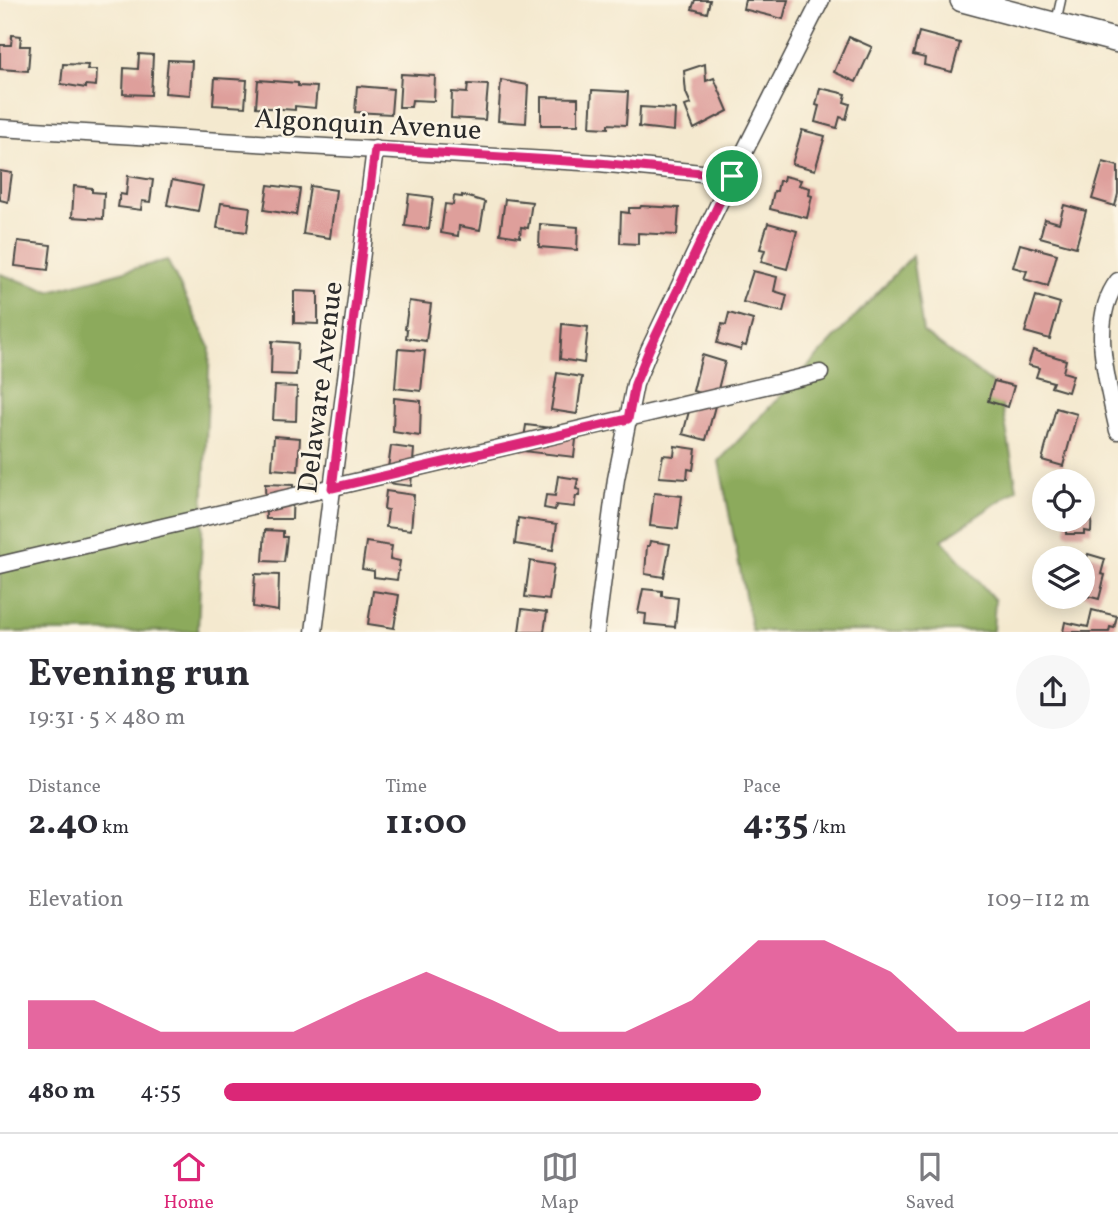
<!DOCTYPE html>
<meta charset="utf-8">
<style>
body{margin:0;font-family:Vollkorn,serif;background:#f7f7f7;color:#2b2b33;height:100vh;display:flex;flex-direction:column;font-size:26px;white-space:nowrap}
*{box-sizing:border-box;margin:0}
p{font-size:23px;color:#7c7c81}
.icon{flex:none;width:38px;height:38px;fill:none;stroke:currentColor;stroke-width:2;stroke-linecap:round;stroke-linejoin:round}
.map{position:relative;height:632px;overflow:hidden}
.panel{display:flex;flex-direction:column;background:#fff;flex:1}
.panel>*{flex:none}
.controls{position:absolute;left:1032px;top:469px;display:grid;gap:14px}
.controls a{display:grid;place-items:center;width:63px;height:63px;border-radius:50%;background:#fff;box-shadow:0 4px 18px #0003;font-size:35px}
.pin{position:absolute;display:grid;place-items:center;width:60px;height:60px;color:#fff;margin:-30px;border:4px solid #fff;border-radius:50%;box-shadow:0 2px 7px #0007}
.round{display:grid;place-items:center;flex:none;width:74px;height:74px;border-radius:37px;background:#f7f7f7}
.overview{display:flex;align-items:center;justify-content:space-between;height:119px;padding:0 28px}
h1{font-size:38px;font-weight:700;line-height:52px}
.stats{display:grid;grid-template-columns:repeat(3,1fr);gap:10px;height:119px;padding:7px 28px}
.stats div{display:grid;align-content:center}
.stats b{font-size:35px;font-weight:700}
.stats small{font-size:19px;font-weight:400}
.stats p{font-size:19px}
.chart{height:196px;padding:14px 28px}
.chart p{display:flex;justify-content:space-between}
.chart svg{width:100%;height:126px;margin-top:7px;fill:#db2777;opacity:.7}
ul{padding:0 28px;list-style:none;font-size:23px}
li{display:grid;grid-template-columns:112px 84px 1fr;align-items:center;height:52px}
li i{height:18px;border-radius:9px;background:#db2777}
.menu{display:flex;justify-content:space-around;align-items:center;height:98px;border-top:2px solid #e1e1e2;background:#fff;font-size:19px;color:#7c7c81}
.menu a{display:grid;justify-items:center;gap:4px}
.menu .active{color:#db2777}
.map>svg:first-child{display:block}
.forest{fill:#8caa5c;stroke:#5c6a44;stroke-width:2}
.building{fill:#de9f9b}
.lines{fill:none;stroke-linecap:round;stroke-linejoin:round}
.lane-casing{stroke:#494844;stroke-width:11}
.street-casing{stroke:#494844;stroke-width:19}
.secondary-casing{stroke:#494844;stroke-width:26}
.lane{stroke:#fff;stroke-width:8}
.street{stroke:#fff;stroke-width:16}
.secondary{stroke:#fff;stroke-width:23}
.route-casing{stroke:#fff;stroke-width:14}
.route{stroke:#db2777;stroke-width:9}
.labels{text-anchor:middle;stroke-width:5;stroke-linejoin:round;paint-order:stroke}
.street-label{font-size:28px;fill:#2b2b2b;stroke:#fcf5e5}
</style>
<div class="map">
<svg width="1118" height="632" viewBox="0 0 1118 632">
<rect width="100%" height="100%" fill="#fcf5e5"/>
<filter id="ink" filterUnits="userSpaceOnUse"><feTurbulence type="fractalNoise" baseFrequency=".0143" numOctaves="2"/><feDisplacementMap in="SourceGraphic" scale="14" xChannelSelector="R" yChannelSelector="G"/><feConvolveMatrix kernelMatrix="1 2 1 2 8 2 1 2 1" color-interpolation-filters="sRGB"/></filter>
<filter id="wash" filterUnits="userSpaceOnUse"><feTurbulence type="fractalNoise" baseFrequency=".00686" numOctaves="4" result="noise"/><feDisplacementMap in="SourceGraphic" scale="28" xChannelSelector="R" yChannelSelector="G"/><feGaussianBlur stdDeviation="1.57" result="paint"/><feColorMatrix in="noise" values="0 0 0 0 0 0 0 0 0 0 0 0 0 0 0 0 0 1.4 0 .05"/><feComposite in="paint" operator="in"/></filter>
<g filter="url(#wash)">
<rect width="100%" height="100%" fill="#f4e9cf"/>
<g class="forest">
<path d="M 912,256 L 923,332 L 999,388 L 1017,489 L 942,540 L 995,600 L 993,631 L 752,631 L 719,461 Z"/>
<path d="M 167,260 L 210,347 L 198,631 L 0,632 L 0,274 L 50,291 Z"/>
</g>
<g id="blocks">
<g class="building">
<path d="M 695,0 L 710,0 L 707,13 L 692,9 Z"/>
<path d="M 745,0 L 788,0 L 783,19 L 743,9 Z"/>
<path d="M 919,32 L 960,43 L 952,72 L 924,65 L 925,58 L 913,55 Z"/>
<path d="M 12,35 L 21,36 L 20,46 L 30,46 L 28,71 L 0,69 L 0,45 L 11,45 Z"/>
<path d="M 849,37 L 872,47 L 856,82 L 834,72 Z"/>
<path d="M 139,54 L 153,55 L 151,95 L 123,94 L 124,68 L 138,69 Z"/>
<path d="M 168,60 L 192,61 L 190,95 L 165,93 Z"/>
<path d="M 63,64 L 88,65 L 87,70 L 97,70 L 96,86 L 86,85 L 86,88 L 61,84 Z"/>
<path d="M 705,64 L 706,81 L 714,78 L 728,111 L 694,129 L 685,106 L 691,104 L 686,93 L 684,71 Z"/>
<path d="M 401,74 L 435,76 L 434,101 L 412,100 L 411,107 L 399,107 Z"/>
<path d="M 215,78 L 247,80 L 245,107 L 213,105 Z"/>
<path d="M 258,80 L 298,83 L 298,86 L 317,87 L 315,108 L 295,106 L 295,110 L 256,107 Z"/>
<path d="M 501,80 L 528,85 L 526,123 L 498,121 Z"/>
<path d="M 468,84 L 488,85 L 485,120 L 451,118 L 452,92 L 467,93 Z"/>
<path d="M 357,86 L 393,89 L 391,114 L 355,112 Z"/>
<path d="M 820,88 L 846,94 L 844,102 L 850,104 L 846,119 L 840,117 L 837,128 L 815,122 L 819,106 L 816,105 Z"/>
<path d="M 592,90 L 628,92 L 626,125 L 608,124 L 608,128 L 590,127 Z"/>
<path d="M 541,97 L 578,98 L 578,125 L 541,125 Z"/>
<path d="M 640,107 L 675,109 L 674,131 L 639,127 Z"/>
<path d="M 802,130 L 825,136 L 815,170 L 792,164 Z"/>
<path d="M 1103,162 L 1118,166 L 1118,194 L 1115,206 L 1092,199 Z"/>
<path d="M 0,171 L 12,173 L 8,202 L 0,200 Z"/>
<path d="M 128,176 L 153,180 L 150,202 L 142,201 L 141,210 L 118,207 L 120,194 L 126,195 Z"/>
<path d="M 784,176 L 801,180 L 799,185 L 810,188 L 809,195 L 812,196 L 807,218 L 770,209 L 774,191 L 777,191 L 779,181 L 783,181 Z"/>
<path d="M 172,180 L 203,186 L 198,211 L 167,205 Z"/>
<path d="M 268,185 L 300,189 L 296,215 L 264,210 Z"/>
<path d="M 74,186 L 92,188 L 92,192 L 104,193 L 103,219 L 72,217 Z"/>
<path d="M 310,186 L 336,190 L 330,238 L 303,234 Z"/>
<path d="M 409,194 L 433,197 L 429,229 L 405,226 Z"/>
<path d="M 462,195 L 485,202 L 480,230 L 459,226 L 458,236 L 441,233 L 445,204 L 453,205 L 454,196 L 462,197 Z"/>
<path d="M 505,199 L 532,202 L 528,228 L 521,227 L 520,237 L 500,234 Z"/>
<path d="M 221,203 L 250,207 L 247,232 L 217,228 Z"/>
<path d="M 1064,205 L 1086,211 L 1076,247 L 1040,237 L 1045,219 L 1059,223 Z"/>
<path d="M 641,206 L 679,208 L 677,235 L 638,233 L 638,244 L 620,243 L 621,212 L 629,213 L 629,208 L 640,208 Z"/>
<path d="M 768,223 L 797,231 L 787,269 L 761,262 L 765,250 L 760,249 Z"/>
<path d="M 540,224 L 578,227 L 577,250 L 539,247 Z"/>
<path d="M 18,241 L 51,245 L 48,270 L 15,266 Z"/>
<path d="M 1020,244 L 1057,254 L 1048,286 L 1024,279 L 1027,271 L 1013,267 Z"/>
<path d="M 753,271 L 777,277 L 774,291 L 787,295 L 783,312 L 743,302 Z"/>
<path d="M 294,291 L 318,292 L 318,324 L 294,323 Z"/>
<path d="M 1036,296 L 1060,303 L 1050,339 L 1025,332 Z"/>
<path d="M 409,301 L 431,304 L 426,341 L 406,338 L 407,330 L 405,329 Z"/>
<path d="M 729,313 L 753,320 L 746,346 L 742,345 L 741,350 L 717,343 L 722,324 L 726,325 Z"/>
<path d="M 562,324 L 588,327 L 584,363 L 560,359 Z"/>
<path d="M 272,341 L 298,343 L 296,375 L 271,374 Z"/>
<path d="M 398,349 L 425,351 L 421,391 L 395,388 Z"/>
<path d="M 1033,350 L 1066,360 L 1063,372 L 1073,375 L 1068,392 L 1051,387 L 1053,382 L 1036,377 L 1039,368 L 1028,365 Z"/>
<path d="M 702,355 L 725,362 L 716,397 L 693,391 Z"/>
<path d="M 557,373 L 582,377 L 577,414 L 551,410 Z"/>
<path d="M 994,381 L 1014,386 L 1008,407 L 988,401 Z"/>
<path d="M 275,386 L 297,387 L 296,421 L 273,420 Z"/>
<path d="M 394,398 L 421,401 L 420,436 L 393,432 Z"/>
<path d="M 692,400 L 715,406 L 706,440 L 683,434 Z"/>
<path d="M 1056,408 L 1077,414 L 1063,466 L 1042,460 Z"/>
<path d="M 526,425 L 577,431 L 574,457 L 522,451 Z"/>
<path d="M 274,436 L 300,438 L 298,471 L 272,469 Z"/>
<path d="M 391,446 L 414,449 L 411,486 L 386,483 Z"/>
<path d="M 675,446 L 696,449 L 693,470 L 688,469 L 687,479 L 659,477 L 663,455 L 674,456 Z"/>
<path d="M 558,476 L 578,479 L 576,489 L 580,490 L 579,496 L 576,496 L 574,507 L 556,505 L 555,510 L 544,508 L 546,495 L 555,496 Z"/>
<path d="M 265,484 L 293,485 L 292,519 L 266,519 Z"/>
<path d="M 386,491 L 414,495 L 411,530 L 386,527 L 388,510 L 384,509 Z"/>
<path d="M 654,493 L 682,496 L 678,529 L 650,526 Z"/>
<path d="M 1083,499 L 1092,499 L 1091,532 L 1084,531 L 1084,534 L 1066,534 L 1066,520 L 1083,520 Z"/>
<path d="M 518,518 L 557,524 L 553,550 L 515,544 Z"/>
<path d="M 265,530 L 283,531 L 283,537 L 287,537 L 284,562 L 263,561 Z"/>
<path d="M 650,541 L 670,544 L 664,577 L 645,574 L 647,546 L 649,546 Z"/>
<path d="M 366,542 L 392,546 L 390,559 L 400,561 L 397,580 L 374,577 L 374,571 L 362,569 Z"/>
<path d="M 1088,554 L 1105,559 L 1101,574 L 1105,575 L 1099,599 L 1083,595 L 1083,570 Z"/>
<path d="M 530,561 L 554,565 L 549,600 L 525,597 Z"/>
<path d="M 255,574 L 279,575 L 278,611 L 253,607 Z"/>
<path d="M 643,589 L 662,591 L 662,596 L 678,598 L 675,627 L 645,624 L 646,614 L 638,613 Z"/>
<path d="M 373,591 L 399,595 L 394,628 L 368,624 Z"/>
<path d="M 522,609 L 547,612 L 544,632 L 519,632 Z"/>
<path d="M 1092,610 L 1117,616 L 1114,628 L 1110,627 L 1109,632 L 1063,632 L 1065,622 L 1088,627 Z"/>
</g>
</g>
</g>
<g filter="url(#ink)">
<use href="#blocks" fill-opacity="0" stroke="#494844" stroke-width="2"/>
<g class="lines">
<defs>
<path id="lane" d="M 1056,22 L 1061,0"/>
<g id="street">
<path d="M 0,128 L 599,163 L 732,176"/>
<path d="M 1118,281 C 1087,321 1109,386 1118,431"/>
<path d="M 0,565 L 820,373"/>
<path d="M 314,632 L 375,149"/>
<path d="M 596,632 L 616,479 L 635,384 L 649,350 L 732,176 L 821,0"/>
</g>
<path id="secondary" d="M 962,0 L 1118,41"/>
</defs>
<use href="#lane" class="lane-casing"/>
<use href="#street" class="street-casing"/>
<use href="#secondary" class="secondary-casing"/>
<use href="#lane" class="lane"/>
<use href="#street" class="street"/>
<use href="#secondary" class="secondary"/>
</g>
</g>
<g class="lines" filter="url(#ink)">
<defs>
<path id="route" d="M 375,149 L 599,163 L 732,176 L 649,350 L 635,384 L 628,419 L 332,488 Z"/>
</defs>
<use href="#route" class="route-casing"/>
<use href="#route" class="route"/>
</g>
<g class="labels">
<g class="street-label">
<text transform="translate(368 123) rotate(3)" y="10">Algonquin Avenue</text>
<text transform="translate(319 387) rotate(-83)" y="10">Delaware Avenue</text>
</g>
</g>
</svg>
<div class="controls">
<a><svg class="icon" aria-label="locate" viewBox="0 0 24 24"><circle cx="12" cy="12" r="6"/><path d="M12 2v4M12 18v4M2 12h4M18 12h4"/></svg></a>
<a><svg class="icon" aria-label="layers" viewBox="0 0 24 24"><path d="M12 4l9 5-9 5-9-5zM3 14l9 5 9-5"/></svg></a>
</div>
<div class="pin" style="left:732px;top:176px;background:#1e9e55"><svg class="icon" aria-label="arrive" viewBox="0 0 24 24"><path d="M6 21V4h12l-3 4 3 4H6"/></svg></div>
</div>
<section class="panel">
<div class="overview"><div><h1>Evening run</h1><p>19:31 · 5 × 480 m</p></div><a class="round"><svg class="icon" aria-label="share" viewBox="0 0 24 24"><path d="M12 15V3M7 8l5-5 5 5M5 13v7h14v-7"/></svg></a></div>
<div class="stats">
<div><p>Distance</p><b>2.40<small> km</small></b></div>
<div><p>Time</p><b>11:00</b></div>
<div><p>Pace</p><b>4:35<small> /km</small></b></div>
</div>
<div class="chart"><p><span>Elevation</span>109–112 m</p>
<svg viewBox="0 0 160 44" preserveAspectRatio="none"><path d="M0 44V27L10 27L20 38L30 38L40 38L50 27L60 17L70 27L80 38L90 38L100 27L110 6L120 6L130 17L140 38L150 38L160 27V44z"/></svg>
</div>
<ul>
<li><b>480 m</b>4:55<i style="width:62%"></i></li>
</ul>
</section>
<nav class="menu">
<a class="active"><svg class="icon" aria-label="home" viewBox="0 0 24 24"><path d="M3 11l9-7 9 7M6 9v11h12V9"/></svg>Home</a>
<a><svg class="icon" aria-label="map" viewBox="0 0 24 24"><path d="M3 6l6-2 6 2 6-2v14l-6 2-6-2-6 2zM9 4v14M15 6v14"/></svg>Map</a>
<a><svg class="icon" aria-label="saved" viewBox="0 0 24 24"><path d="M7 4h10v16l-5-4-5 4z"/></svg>Saved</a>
</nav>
